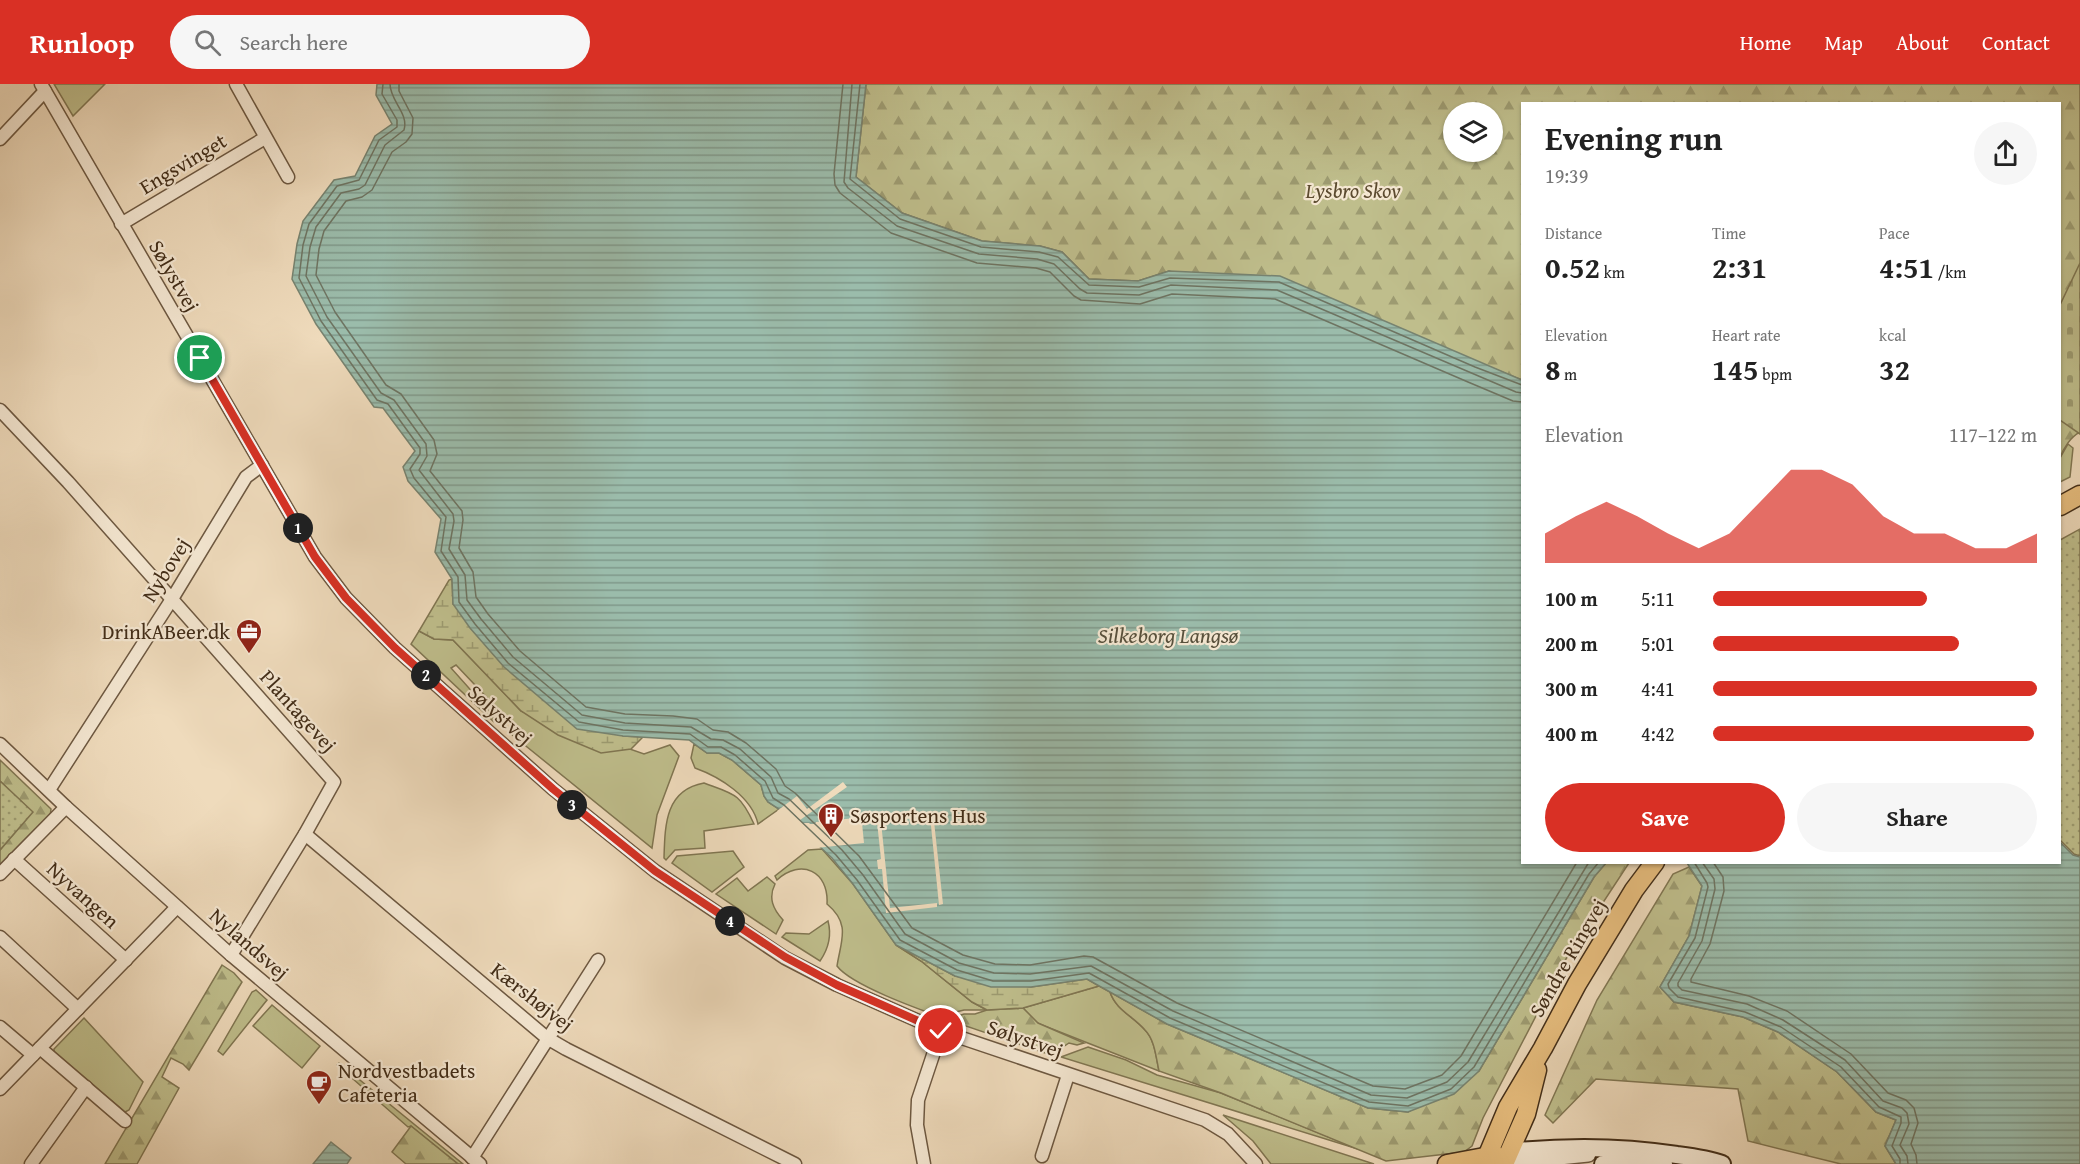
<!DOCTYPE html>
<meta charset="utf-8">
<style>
body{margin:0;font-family:"Gentium Book Plus",serif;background:#f6f6f6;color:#222;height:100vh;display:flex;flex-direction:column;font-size:22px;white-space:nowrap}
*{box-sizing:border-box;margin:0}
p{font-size:20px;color:#767676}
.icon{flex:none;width:33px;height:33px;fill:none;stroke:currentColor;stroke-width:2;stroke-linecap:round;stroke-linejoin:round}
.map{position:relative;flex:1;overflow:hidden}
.side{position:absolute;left:1521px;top:18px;width:540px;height:762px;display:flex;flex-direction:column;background:#fff;border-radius:0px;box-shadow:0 2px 4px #0004}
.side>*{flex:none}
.tools{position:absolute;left:1443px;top:18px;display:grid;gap:12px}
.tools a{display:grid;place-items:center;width:60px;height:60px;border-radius:50%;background:#fff;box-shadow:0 2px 4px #0004;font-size:30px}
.pin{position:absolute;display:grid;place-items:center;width:51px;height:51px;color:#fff;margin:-26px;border:3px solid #fff;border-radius:50%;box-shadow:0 2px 6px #0007}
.km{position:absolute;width:30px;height:30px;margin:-15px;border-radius:50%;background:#222;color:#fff;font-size:16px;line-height:30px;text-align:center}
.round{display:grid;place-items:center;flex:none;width:63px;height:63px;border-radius:32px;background:#f6f6f6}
.headline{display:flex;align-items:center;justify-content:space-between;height:102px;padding:0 24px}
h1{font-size:33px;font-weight:600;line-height:45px}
.stats{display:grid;grid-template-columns:repeat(3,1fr);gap:9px;height:102px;padding:6px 24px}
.stats div{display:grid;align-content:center}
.stats b{font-size:30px;font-weight:600}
.stats small{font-size:16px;font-weight:400}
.stats p{font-size:16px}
.chart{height:168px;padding:12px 24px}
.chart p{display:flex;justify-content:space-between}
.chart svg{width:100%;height:108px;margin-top:6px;fill:#d93025;opacity:.7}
.primary-button{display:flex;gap:12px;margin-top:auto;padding:12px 24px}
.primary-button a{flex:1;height:69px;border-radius:36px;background:#d93025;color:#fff;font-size:24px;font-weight:600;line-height:69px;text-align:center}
.primary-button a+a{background:#f6f6f6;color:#222}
ul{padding:0 24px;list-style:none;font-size:20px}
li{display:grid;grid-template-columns:96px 72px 1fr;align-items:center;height:45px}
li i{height:15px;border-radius:8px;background:#d93025}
header{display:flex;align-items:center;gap:36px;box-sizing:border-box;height:84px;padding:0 30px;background:#d93025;color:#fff}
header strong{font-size:28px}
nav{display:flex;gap:33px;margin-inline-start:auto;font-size:21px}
.search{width:420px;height:54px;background:#f6f6f6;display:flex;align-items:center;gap:15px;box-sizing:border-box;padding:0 21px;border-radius:33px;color:#767676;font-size:22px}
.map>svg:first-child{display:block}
.green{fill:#bfbe8c;stroke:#807652;stroke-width:1.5}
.forest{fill:url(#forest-firs);stroke:#807652;stroke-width:1.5;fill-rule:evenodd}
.wetland{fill:url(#wetland-marsh);stroke:#807652;stroke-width:1.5}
.cemetery{fill:url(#cemetery-stones);stroke:#807652;stroke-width:1.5}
.park{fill:url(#park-dots);stroke:#807652;stroke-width:1.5}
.water{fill:url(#water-rules);stroke:#778370;stroke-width:1.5}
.pier{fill:#efdbbc}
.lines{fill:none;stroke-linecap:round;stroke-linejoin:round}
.shore{stroke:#6e7462;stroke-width:1.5}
.minor-casing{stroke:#6d5841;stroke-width:15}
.tertiary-casing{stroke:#6d5841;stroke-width:18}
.secondary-casing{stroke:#422d18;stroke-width:20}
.primary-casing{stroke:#422d18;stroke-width:21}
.minor{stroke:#f5e8d3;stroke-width:12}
.tertiary{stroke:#f5e8d3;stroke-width:15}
.secondary{stroke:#f5e8d3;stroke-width:16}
.primary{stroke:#e8be7e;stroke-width:18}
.route-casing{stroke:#fff;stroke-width:12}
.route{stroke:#d93025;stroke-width:8}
.labels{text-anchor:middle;stroke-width:4.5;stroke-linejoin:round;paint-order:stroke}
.street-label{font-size:21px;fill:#422d18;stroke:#f5e8d3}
.park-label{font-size:21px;font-style:italic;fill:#5b4a2f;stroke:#f5e8d3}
.poi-label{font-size:21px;fill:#422d18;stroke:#f5e8d3;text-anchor:start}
.water-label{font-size:22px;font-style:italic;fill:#58513d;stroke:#f5e8d3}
</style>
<header>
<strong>Runloop</strong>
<div class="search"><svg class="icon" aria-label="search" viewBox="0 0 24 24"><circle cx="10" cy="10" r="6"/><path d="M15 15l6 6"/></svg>Search here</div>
<nav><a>Home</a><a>Map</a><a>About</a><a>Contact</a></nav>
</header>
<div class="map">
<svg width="2080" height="1080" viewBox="0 0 2080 1080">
<defs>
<pattern id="forest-firs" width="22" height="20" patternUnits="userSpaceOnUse" patternTransform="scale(1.5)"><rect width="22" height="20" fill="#bfbe8c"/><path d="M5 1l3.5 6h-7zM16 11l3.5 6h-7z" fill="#9d9b71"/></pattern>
<pattern id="wetland-marsh" width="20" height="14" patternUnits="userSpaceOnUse" patternTransform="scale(1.5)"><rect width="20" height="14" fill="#bfbe8c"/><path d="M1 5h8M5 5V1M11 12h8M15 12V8" fill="none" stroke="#9d9b71"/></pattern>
<pattern id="cemetery-stones" width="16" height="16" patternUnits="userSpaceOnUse" patternTransform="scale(1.5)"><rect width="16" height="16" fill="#bfbe8c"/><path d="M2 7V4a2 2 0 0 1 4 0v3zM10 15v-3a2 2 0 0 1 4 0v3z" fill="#9d9b71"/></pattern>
<pattern id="park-dots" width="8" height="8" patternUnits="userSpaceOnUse" patternTransform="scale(1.5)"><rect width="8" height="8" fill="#bfbe8c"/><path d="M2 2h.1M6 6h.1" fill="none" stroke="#9d9b71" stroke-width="1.8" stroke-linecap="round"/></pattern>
<pattern id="water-rules" width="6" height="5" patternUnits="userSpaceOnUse" patternTransform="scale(1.5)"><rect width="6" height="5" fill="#9bbcab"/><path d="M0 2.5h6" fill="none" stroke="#80998a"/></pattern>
</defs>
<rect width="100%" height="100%" fill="#efdbbc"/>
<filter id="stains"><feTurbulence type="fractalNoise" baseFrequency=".00333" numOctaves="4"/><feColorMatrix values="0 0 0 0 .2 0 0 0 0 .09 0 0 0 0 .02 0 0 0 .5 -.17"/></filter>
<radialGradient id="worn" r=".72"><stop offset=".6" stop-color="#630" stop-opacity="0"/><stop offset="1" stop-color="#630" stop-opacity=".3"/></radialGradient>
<g class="green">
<path d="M 54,0 L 105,0 L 73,32 Z"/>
<path d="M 2068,360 L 2073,364 L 2070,393 L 2060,398 L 2060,374 Z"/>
<path d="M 419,547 L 434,555 L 453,556 L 521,627 L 644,670 L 670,661 L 679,672 L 657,731 L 652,764 L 511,650 L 511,639 L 456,581 L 451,584 L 493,631 L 493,637 L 411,560 Z"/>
<path d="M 694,660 L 707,669 L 719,669 L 732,676 L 761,701 L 764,712 L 768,718 L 779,725 L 758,740 C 752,713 720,693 695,684 L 691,674 Z"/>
<path d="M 704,699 C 734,710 740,709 754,740 L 704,747 L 705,764 L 675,766 L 666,776 L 664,774 C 665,741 665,706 704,699 Z"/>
<path d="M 822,765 L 853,800 L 896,861 L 921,877 L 972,918 L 987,926 L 964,926 L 952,929 L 949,936 C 924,927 852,902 837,882 C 841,856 851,840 827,820 C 829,787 801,774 777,796 L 775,792 L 808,766 Z"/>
<path d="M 733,767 L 744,783 L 712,808 L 672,779 L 677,772 Z"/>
<path d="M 767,793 L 775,800 C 768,814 773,825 783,836 L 776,850 L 716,810 L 737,794 L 748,807 Z"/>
<path d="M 828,837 C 832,852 829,864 820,877 L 782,853 L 786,849 L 809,850 Z"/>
<path d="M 1099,902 L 1110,908 C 1116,926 1133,932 1145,946 C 1155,956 1156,974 1159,987 L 1037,939 L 1023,924 Z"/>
<path d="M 256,906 L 267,916 L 223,971 L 218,967 L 252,908 Z"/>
<path d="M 272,921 L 320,962 L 302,984 L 253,942 Z"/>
<path d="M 84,934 L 143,998 L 129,1026 L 125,1028 L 54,968 L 54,965 Z"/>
<path d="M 1088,963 L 1126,976 L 1157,991 L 1221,1009 L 1358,1065 L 1061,973 Z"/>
<path d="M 339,979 L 463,1080 L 458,1080 L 411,1042 L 408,1043 L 337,981 Z"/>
<path d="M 1223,1031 L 1374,1080 L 1271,1080 L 1253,1057 Z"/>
</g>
<g class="forest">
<path d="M 866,0 L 2080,0 L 2080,348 C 2071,353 2063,364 2060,374 L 2060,20 L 1522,20 L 1522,296 L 1477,278 L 1169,187 L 1138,197 L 1089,195 L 1062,168 L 1040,162 L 982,157 L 902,129 L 856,93 ZM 1454,28 L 1492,28 L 1492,68 L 1454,68 Z"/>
<path d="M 0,676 L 51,725 L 50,733 L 0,785 L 0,766 L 32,728 L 0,697 Z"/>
<path d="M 1606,779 L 1629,779 L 1564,878 L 1483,1034 L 1472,1062 L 1464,1068 L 1386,1077 L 1221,1009 L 1159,987 C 1156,974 1155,956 1145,946 C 1133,932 1116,926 1110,908 L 1167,940 L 1368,1024 L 1408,1028 L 1479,987 L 1594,793 Z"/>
<path d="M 1689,783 L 1702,802 L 1689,852 L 1660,903 L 1674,918 L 1743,933 L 1778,948 L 1837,988 L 1876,1028 L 1896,1036 L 1885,1062 L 1896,1080 L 1841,1080 L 1748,1057 L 1738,1005 L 1596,995 L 1553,1039 L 1545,1031 L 1597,916 L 1673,790 Z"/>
<path d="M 222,881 L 234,889 L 242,898 L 189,986 L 183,980 L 171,974 L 162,993 L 179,1004 L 137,1080 L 105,1080 Z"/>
<path d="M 1023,924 L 1038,939 L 1084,959 L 1077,961 L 1069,959 L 1051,971 L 957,939 L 955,933 L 964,930 L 975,930 L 987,926 Z"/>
<path d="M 411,1042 L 458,1080 L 406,1080 L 392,1068 Z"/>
</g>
<g class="wetland">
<path d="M 452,495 L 453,520 L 623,652 L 643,653 L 631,665 L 601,669 L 558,651 L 521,627 L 453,556 L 434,555 L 419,547 L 449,496 Z"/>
<path d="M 896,861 L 955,892 L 1031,903 L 1087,895 L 1099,902 L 1023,924 L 987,926 L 972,918 L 921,877 Z"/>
</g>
<path class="cemetery" d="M 2080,179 L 2080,350 L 2060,336 L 2060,221 Z"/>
<g class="park">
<path d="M 2080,445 L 2080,772 L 2074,770 L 2060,756 L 2060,456 Z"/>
<path d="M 0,697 L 33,728 L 0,766 Z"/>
</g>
<g class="water">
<path d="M 377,0 L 866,0 L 856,93 L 902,129 L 982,157 L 1040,162 L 1062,168 L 1089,195 L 1138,197 L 1169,187 L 1280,192 L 1522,296 L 1522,778 L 1606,779 L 1594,793 L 1479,987 L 1454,1010 L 1408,1028 L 1368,1024 L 1167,940 L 1087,895 L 1031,903 L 991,903 L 955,892 L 896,861 L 853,800 L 832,774 L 779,725 L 768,718 L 764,712 L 761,701 L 732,676 L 719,669 L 707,669 L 689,656 L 623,652 L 577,645 L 504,583 L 470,544 L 453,520 L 452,495 L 435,468 L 441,435 L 408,397 L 403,383 L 415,367 L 383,324 L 374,323 L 316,240 L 292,195 L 297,160 L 303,137 L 334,96 L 355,92 L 375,52 L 392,40 L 376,11 Z"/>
<path d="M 2060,758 L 2073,771 L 2080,773 L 2080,1080 L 1896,1080 L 1885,1062 L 1896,1036 L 1876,1028 L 1837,988 L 1778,948 L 1743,933 L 1674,918 L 1660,903 L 1689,852 L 1702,802 L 1687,779 L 2060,778 Z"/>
<path d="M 331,1058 L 351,1074 L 347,1080 L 313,1080 Z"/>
</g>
<path class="pier" d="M 843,698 L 847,703 L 800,736 L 803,739 L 809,739 L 810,740 L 815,740 L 816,738 L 866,733 L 867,735 L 933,728 L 943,820 L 939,821 L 930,732 L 881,738 L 890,824 L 937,819 L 937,823 L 886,829 L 882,785 L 878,785 L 877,776 L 881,775 L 877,738 L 862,739 L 864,759 L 816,764 L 777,727 L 797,712 L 807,725 Z"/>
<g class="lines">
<g class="shore">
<path d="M 383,0 L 382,10 L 397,36 L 397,43 L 379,56 L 359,96 L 337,102 L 309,140 L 303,161 L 299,194 L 321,237 L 377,316 L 388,320 L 420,364 L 420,370 L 410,385 L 414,394 L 446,433 L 441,467 L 458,493 L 459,518 L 475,540 L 508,579 L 579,638 L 623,646 L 690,650 L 708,663 L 721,663 L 735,671 L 765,697 L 773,714 L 784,721 L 836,771 L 857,796 L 900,856 L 957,886 L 993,897 L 1031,897 L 1089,889 L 1170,934 L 1369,1018 L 1408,1022 L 1451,1005 L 1474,983 L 1589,790 L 1599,778"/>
<path d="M 390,0 C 390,17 409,29 404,46 L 385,61 L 365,101 L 359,105 L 341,109 L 316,143 L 310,163 L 306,192 L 327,233 L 381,309 L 394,316 L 426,360 L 427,372 L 419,386 L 453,430 L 454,437 L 449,465 L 465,491 L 467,516 L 481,535 L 513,573 L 582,631 L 625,639 L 691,643 L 711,655 L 723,656 L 740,665 L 771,693 L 778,709 L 789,715 L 842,766 L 863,791 L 905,850 L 959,879 L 994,889 L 1030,890 L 1091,882 L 1173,927 L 1371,1011 L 1407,1014 L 1447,998 L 1468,978 L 1589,778"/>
<path d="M 399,0 L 399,7 L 413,34 L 412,50 L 406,58 L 392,68 L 372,106 L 362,113 L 346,117 L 324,147 L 319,165 L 316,191 L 335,228 L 386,301 L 401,310 L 434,356 L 437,370 L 430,387 L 462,427 L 463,436 L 459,464 L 473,488 L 476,513 L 488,530 L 520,567 L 586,623 L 625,630 L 673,632 L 697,635 L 713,646 L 728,648 L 746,659 L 776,685 L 785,702 L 795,709 L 859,772 L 912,844 L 963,871 L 995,880 L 1030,881 L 1084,872 L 1093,873 L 1177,919 L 1373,1002 L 1405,1005 L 1442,991 L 1461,972 L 1577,778"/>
<path d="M 843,0 L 834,90 L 835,101 L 840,109 L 891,149 L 977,179 L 1036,184 L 1050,188 L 1074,212 L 1081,216 L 1140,220 L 1172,210 L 1275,215 L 1468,298 L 1513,317 L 1522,318"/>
<path d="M 852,0 L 844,98 L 848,104 L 897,142 L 979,170 L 1037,175 L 1054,180 L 1080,205 L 1087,209 L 1139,211 L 1171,201 L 1277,206 L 1516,308 L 1522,309"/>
<path d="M 860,0 L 850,95 L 900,135 L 981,163 L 1039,168 L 1058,173 L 1089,201 L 1139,203 L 1170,194 L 1279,198 L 1475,283 L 1522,301"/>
<path d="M 1694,778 L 1707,799 L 1708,803 L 1695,854 L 1668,900 L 1669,904 L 1678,913 L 1745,928 L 1781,943 L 1841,983 L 1879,1023 L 1901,1033 L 1901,1039 L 1892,1062 L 1900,1075 L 1900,1080"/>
<path d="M 1702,778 L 1714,795 L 1715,805 L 1702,857 L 1678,899 L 1678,902 L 1682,906 L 1747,920 L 1783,936 L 1845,976 L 1883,1017 L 1902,1024 L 1907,1029 L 1909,1040 L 1900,1061 L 1907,1072 L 1908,1080"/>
<path d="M 1713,778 L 1723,793 L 1724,807 L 1710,860 L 1691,895 L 1691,898 L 1749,912 L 1787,927 L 1851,970 L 1888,1009 L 1906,1016 L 1914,1024 L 1918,1039 L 1911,1060 L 1916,1071 L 1917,1080"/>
</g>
<defs>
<g id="minor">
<path d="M 41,0 L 315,473 L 346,514 L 395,564 L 553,705 L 655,787 L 785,874 L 837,901 L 941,947 L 1205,1036 L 1228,1050 L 1256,1080"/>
<path d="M 236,0 L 288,93"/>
<path d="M 0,55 L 45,7"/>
<path d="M 121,140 L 265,54"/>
<path d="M 0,326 L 68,398 L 334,698 L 305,750 L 231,871"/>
<path d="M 0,660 L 66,723 L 231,871 L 480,1080"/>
<path d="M 49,706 L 172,515 L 246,393 L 262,381"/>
<path d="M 305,750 L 547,954 L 566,965 L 795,1080"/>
<path d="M 14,775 L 126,876"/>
<path d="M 0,790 L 66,723"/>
<path d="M 0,853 L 78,925"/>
<path d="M 0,943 L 33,971"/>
<path d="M 40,964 L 125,1037"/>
<path d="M 0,1005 L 177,823"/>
<path d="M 1042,1072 L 1068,991"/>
<path d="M 472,1074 L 598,876"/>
<path d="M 31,1080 L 86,1003"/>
<path d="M 924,1080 L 917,1041 L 918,1016 L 941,947"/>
</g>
<path id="tertiary" d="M 1504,1080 L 1521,1077 L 1588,1070"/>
<g id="secondary">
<path d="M 1509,1068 C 1565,1062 1620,1062 1677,1071 C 1692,1073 1708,1075 1722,1080"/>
<path d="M 1603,1080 L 1664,1080"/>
</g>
<g id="primary">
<path d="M 2060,422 L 2080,411"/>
<path d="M 1447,1080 L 1495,1071"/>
<path d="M 1484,1080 L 1508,1023 L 1543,964 L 1577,900 L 1634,806 L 1655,778"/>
<path d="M 1504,1080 L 1526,1030 L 1537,986"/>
</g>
</defs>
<use href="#minor" class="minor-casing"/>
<use href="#tertiary" class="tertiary-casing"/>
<use href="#secondary" class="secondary-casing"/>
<use href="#primary" class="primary-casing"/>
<use href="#minor" class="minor"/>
<use href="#tertiary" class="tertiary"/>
<use href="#secondary" class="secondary"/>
<use href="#primary" class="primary"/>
</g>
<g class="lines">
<defs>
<path id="route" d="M 200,274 L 315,473 L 346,514 L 395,564 L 553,705 L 655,787 L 785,873 L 837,901 L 941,947"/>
</defs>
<use href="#route" class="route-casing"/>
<use href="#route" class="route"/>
</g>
<defs>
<symbol id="office-pin" viewBox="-11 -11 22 30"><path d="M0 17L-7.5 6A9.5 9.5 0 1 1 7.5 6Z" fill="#8f2418" stroke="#f5e8d3"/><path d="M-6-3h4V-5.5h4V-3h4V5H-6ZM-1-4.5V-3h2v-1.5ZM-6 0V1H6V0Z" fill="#fff"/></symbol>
<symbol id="building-pin" viewBox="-11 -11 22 30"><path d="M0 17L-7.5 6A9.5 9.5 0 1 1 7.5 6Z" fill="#8f2418" stroke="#f5e8d3"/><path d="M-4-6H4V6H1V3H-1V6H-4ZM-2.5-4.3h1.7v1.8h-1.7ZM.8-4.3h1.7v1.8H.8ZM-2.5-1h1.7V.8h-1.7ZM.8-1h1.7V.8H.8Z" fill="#fff"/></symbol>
<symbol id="cafe-pin" viewBox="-11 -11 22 30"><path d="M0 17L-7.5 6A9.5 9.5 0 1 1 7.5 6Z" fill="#8f2418" stroke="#f5e8d3"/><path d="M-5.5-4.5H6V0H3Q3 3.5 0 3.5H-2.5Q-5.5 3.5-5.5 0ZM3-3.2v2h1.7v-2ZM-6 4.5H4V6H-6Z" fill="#fff"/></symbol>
</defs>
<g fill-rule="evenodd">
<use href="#office-pin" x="234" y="533" width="30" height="40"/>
<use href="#building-pin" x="816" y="717" width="30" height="40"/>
<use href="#cafe-pin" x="304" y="984" width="30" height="40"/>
</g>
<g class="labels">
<g class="street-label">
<text transform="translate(183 80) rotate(-31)" y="7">Engsvinget</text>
<text transform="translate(174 192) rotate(60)" y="7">Sølystvej</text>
<text transform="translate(166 486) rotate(-58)" y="7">Nybovej</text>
<text transform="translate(298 627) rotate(48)" y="7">Plantagevej</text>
<text transform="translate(500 631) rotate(42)" y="7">Sølystvej</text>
<text transform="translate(83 811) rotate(42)" y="7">Nyvangen</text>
<text transform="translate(249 860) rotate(41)" y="7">Nylandsvej</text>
<text transform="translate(1568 874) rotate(-60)" y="7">Søndre Ringvej</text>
<text transform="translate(532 913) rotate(38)" y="7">Kærshøjvej</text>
<text transform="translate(1025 955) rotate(19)" y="7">Sølystvej</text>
</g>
<g class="park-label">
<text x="1353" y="114">Lysbro Skov</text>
</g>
<g class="poi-label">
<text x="230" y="555" text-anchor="end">DrinkABeer.dk</text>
<text x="850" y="739">Søsportens Hus</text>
<text x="338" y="994">Nordvestbadets<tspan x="338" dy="24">Cafeteria</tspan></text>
</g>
<g class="water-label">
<text x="1168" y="559">Silkeborg Langsø</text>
</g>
</g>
<rect width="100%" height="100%" filter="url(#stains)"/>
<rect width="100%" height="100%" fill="url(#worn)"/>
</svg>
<div class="tools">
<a><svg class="icon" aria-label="layers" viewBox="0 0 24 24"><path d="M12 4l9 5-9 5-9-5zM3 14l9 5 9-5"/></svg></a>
</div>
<div class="pin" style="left:200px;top:274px;background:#1e9e55"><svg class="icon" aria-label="arrive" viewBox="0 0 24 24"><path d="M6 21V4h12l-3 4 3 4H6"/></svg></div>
<div class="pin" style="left:941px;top:947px;background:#d93025"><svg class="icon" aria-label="check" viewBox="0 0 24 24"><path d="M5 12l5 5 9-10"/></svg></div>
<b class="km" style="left:298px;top:444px">1</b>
<b class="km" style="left:426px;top:591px">2</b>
<b class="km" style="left:572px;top:721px">3</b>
<b class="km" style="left:730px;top:837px">4</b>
<section class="side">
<div class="headline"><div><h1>Evening run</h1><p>19:39</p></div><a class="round"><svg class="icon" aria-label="share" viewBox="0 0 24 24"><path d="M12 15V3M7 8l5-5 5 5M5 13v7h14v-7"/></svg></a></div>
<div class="stats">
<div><p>Distance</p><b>0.52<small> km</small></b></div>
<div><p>Time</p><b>2:31</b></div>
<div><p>Pace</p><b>4:51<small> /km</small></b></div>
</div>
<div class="stats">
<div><p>Elevation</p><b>8<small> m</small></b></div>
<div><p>Heart rate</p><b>145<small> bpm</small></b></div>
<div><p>kcal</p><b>32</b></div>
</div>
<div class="chart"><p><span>Elevation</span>117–122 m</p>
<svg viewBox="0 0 160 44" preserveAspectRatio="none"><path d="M0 44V32L10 25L20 19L30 25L40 32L50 38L60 32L70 19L80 6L90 6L100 12L110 25L120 32L130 32L140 38L150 38L160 32V44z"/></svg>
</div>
<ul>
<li><b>100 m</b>5:11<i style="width:66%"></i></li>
<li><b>200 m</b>5:01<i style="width:76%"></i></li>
<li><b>300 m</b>4:41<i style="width:100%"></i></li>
<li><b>400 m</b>4:42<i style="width:99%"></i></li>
</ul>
<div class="primary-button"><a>Save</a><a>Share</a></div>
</section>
</div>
